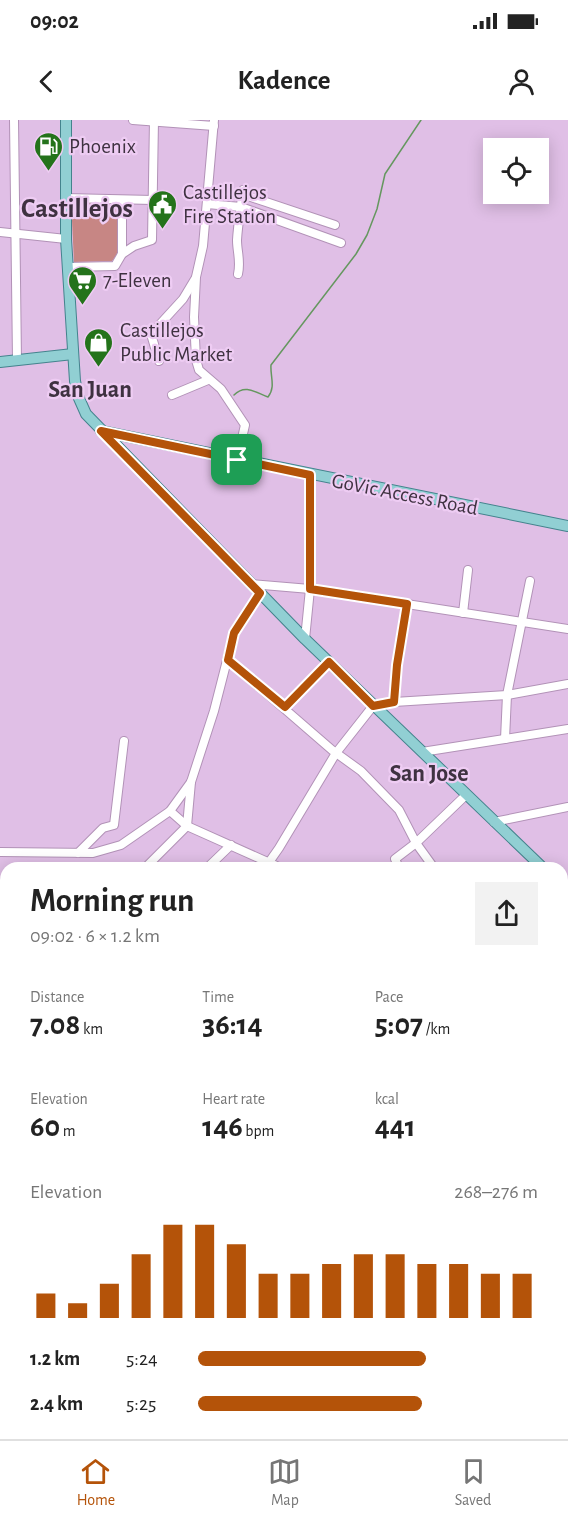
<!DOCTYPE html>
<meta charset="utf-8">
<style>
body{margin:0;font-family:"Alegreya Sans",sans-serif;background:#f2f2f2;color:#222;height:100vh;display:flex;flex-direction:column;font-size:22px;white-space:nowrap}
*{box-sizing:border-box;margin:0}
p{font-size:20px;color:#767676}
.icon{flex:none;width:33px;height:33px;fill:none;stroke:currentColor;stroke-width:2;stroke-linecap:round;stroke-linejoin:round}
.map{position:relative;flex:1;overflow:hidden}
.details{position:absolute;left:0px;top:742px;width:568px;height:578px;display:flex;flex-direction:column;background:#fff;border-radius:18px 18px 0 0;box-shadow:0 3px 15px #0003}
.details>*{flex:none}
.tools{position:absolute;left:483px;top:18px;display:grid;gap:12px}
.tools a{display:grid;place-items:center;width:66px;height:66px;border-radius:0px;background:#fff;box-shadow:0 3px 15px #0003;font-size:30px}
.pin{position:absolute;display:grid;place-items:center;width:51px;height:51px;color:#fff;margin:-26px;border-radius:12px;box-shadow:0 3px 9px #0006}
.round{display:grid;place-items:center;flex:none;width:63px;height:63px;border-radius:0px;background:#f2f2f2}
.head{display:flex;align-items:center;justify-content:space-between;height:102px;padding:0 30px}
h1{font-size:33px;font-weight:700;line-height:45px}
.figures{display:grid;grid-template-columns:repeat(3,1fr);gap:9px;height:102px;padding:6px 30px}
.figures div{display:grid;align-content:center}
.figures b{font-size:30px;font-weight:700}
.figures small{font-size:16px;font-weight:400}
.figures p{font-size:16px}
.chart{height:168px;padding:12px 30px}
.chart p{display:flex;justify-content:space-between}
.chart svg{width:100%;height:108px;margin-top:6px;stroke:#b45309;stroke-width:6}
ul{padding:0 30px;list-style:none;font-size:20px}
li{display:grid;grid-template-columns:96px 72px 1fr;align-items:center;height:45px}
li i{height:15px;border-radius:8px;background:#b45309}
.status{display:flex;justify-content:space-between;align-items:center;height:42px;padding:0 30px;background:#fff;direction:ltr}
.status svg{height:16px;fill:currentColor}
header{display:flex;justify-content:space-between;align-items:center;height:78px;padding:0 30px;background:#fff;font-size:27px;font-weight:700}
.tab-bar{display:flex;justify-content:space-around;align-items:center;height:84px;border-top:2px solid #e0e0e0;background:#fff;font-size:16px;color:#767676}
.tab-bar a{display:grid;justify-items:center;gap:3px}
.tab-bar .on{color:#b45309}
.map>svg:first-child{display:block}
.green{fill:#c78684}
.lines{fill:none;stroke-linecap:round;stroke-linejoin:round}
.stream{stroke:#65975f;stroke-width:1.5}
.minor-casing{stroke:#b292b7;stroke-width:10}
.major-casing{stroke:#44838d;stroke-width:12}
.minor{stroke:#fff;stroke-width:8}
.major{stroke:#91cfd3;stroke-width:10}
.route-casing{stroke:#fff;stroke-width:12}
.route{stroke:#b45309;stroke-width:8}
.labels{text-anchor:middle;stroke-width:4.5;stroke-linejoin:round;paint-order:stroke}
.poi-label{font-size:21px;fill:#3f3241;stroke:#eeccf3;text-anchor:start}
.street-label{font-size:21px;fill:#3f3241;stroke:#eeccf3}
.quarter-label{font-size:24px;font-weight:bold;fill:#3f3241;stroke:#eeccf3}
.district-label{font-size:27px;font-weight:bold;fill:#3f3241;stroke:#eeccf3}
</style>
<div class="status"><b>09:02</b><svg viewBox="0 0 49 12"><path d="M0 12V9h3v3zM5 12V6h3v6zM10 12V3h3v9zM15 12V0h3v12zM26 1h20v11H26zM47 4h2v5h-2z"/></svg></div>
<header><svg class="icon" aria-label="back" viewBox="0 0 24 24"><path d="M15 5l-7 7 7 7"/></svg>Kadence<svg class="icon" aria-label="person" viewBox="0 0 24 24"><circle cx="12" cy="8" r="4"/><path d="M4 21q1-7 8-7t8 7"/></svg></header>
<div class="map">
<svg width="568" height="1319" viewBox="0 0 568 1319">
<rect width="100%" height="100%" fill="#e0bfe6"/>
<path class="green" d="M 71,80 L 118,80 L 119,132 L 112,141 L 74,142 Z"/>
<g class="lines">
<path class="stream" d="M 234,275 C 245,264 255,272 268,277 C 276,267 270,256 271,245 L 356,134 L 367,115 L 377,89 L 385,54 L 421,0"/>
<defs>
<g id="minor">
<path d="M 14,0 L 17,240"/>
<path d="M 133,0 L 214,6"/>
<path d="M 214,0 L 203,126 L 196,157 L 194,197 L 196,240 L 199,250 L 221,269 L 245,305 L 237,340"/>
<path d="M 242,74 L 335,105"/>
<path d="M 65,78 L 153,80"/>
<path d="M 207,84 L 241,87 L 341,123"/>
<path d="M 0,112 L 66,119"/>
<path d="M 122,134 L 134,126 L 152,120 L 154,0"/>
<path d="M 68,147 L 115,146 L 122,134 L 122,80"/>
<path d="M 238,154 C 241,141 237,132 237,120 C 238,103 241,87 243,70"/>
<path d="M 159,241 L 151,214 L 183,179 L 195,159"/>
<path d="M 172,275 L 208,260"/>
<path d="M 252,464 L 310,469 L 568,509"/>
<path d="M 463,493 L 468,450"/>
<path d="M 305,519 L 310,469 L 310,355"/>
<path d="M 228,540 L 332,630 L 361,651 L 399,690 L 416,723 L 434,748"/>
<path d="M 394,582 L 397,545 L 407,484"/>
<path d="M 285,587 L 329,542"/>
<path d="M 505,619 L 507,575 L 530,461"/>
<path d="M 422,632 L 568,609"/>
<path d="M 170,691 L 187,706"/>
<path d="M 494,702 L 568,687"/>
<path d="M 187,706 L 191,662"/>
<path d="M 0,732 L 93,733 L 121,725 L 170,691 L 191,662 L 214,591 L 234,513 L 260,473"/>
<path d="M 78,733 L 103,708 L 114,705 L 124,621"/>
<path d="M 145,748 L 187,706 L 281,748"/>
<path d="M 207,748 L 231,725"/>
<path d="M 265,748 L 279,728 L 336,633 L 373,586 L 394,582 L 507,575 L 568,564"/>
<path d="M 399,748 L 395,739 L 416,723 L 466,675"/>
<path d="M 532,748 L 541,746"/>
<path d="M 0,773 L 6,774"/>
<path d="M 562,908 L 568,914"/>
<path d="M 0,985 L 6,986"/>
<path d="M 0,1210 L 6,1211"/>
<path d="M 63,1319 L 63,1314"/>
</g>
<g id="major">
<path d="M 66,0 L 66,119 L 75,261 L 78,276 L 86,294 L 305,519 L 543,748"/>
<path d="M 0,242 L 73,234"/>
<path d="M 101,311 L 568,406"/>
<path d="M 562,767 L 568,772"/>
</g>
</defs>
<use href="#minor" class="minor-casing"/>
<use href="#major" class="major-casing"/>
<use href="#minor" class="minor"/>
<use href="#major" class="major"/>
</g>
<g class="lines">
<defs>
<path id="route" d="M 101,311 L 310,355 L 310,469 L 407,484 L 397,545 L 394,582 L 373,586 L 329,542 L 285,587 L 228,540 L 234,513 L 260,473 Z"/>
</defs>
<use href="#route" class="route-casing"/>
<use href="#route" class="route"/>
</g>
<defs>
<symbol id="fuel-pin" viewBox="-11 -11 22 30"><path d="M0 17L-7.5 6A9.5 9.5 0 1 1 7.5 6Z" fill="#24731b" stroke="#eeccf3"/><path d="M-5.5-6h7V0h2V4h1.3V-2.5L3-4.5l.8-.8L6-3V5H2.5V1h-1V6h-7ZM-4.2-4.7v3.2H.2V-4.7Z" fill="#fff"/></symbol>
<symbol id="civic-pin" viewBox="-11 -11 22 30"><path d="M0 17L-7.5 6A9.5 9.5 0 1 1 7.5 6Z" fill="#24731b" stroke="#eeccf3"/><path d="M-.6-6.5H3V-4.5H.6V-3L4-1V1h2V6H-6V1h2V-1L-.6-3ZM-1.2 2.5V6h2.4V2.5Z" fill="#fff"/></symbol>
<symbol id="supermarket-pin" viewBox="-11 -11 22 30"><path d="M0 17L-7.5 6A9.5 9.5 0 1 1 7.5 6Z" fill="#24731b" stroke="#eeccf3"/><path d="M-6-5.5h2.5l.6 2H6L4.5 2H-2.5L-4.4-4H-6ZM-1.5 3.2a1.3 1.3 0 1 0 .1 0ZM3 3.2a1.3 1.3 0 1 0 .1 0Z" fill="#fff"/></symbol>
<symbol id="shop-pin" viewBox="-11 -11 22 30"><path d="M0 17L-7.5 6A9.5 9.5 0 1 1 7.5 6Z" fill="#24731b" stroke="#eeccf3"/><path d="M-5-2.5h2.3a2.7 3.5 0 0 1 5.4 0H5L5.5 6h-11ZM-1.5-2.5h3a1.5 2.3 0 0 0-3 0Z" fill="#fff"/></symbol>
</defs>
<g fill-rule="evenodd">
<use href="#fuel-pin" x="32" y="10" width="33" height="45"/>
<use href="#civic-pin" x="146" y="68" width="33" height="45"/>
<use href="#supermarket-pin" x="66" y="144" width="33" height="45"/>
<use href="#shop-pin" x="82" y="206" width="33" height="45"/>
</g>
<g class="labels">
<g class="poi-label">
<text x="69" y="33">Phoenix</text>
<text x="183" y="79">Castillejos<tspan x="183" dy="24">Fire Station</tspan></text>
<text x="103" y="167">7-Eleven</text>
<text x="120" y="217">Castillejos<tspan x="120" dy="24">Public Market</tspan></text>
</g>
<g class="street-label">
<text transform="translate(405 374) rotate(11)" y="7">GoVic Access Road</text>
</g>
<g class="quarter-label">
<text x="90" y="277">San Juan</text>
<text x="429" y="661">San Jose</text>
</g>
<g class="district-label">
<text x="77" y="97">Castillejos</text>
</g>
</g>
</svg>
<div class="tools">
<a><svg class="icon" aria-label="locate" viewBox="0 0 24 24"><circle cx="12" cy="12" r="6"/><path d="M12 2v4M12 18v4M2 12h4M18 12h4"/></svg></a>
</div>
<div class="pin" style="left:237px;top:340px;background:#1e9e55"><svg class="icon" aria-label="arrive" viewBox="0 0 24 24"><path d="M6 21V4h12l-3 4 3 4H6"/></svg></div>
<section class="details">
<div class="head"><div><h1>Morning run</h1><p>09:02 · 6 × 1.2 km</p></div><a class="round"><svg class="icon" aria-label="share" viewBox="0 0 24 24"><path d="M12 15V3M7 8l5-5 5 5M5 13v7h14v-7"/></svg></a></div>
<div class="figures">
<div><p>Distance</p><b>7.08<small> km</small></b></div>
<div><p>Time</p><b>36:14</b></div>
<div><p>Pace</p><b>5:07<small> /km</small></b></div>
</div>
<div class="figures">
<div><p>Elevation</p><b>60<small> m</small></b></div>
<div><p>Heart rate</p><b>146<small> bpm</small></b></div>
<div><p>kcal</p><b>441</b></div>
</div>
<div class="chart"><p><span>Elevation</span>268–276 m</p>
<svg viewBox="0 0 160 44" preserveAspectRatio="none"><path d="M5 44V34M15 44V38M25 44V30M35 44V18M45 44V6M55 44V6M65 44V14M75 44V26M85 44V26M95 44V22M105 44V18M115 44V18M125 44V22M135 44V22M145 44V26M155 44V26"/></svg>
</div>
<ul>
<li><b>1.2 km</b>5:24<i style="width:67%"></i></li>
<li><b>2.4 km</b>5:25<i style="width:66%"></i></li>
</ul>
</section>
</div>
<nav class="tab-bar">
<a class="on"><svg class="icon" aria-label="home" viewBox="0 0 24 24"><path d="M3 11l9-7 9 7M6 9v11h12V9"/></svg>Home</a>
<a><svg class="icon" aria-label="map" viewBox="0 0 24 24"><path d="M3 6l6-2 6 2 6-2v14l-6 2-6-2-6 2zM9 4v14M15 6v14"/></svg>Map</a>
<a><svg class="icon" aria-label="saved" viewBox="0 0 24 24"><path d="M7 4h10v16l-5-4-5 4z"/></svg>Saved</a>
</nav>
